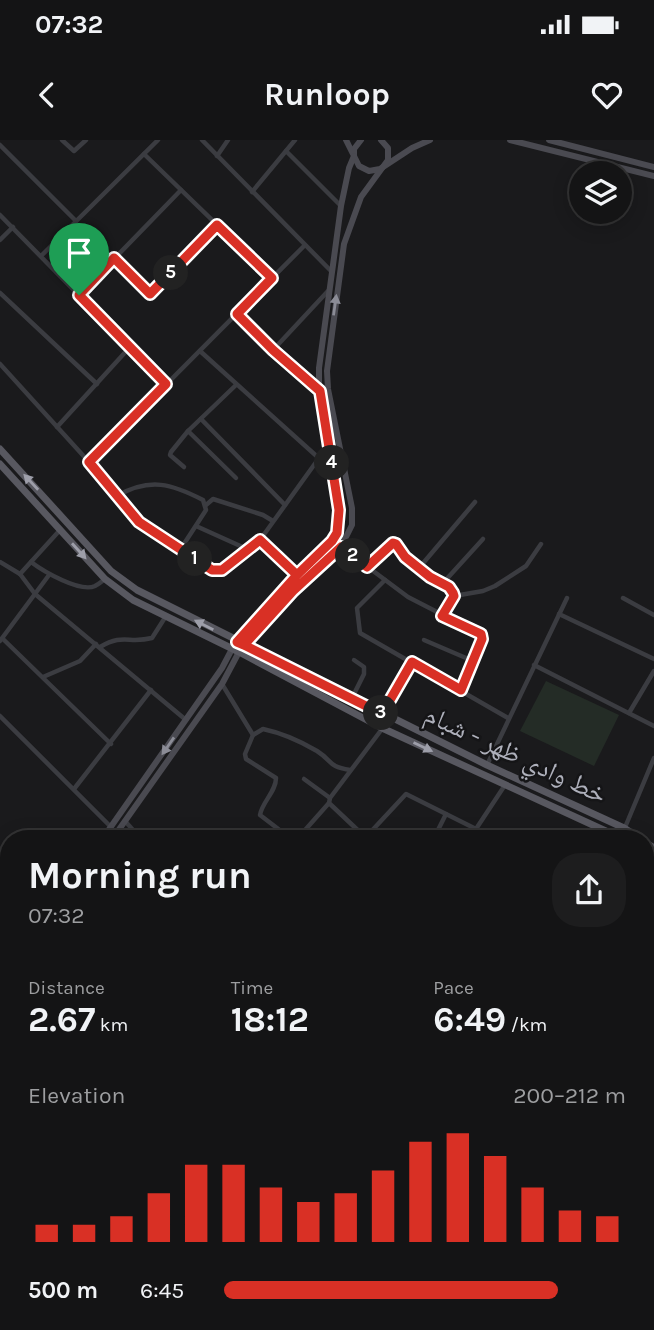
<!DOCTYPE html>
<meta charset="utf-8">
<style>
body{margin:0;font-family:Karla,"Noto Naskh Arabic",sans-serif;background:#1d1d1e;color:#f1f3f6;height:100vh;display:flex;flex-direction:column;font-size:26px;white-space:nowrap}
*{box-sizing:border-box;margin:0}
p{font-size:23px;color:#9d9ea0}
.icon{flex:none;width:38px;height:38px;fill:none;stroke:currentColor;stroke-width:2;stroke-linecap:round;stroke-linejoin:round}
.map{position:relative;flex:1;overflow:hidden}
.panel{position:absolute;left:0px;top:690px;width:654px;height:500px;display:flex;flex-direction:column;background:#141415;border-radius:28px 28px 0 0;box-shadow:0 4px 18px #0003,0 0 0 2px #333334}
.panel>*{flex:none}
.buttons{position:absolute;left:569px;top:21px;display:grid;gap:14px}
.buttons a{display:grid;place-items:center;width:63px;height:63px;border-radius:50%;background:#141415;box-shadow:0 4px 18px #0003,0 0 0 2px #333334;font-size:35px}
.pin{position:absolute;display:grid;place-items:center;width:60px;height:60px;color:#fff;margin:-72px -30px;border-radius:50% 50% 50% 0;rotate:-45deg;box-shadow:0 0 7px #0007}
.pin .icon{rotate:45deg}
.km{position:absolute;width:35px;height:35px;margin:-18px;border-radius:50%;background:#222;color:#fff;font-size:19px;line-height:35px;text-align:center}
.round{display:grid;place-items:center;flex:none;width:74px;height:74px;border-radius:28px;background:#1d1d1e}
.head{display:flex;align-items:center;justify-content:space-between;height:119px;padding:0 28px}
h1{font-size:38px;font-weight:700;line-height:52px}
.figures{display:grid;grid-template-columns:repeat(3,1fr);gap:10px;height:119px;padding:7px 28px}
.figures div{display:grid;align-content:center}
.figures b{font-size:35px;font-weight:700}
.figures small{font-size:19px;font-weight:400}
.figures p{font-size:19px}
.chart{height:196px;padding:14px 28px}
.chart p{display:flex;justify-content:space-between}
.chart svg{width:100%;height:126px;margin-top:7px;stroke:#d93025;stroke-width:6}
ul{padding:0 28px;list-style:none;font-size:23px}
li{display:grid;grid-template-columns:112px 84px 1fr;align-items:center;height:52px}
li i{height:18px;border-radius:9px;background:#d93025}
.status{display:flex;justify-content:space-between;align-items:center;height:49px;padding:0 35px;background:#141415;direction:ltr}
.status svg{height:19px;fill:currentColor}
header{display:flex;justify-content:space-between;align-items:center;height:91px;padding:0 28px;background:#141415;font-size:32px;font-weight:700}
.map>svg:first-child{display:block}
.green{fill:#242c26}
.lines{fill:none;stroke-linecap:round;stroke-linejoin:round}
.street{stroke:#3b3c41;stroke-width:4.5}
.secondary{stroke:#4a4a51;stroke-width:6}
.primary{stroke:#585860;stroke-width:7}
.oneway{fill:#8b8c96}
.oneway2{fill:#9d9ea9}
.route-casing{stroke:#fff;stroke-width:14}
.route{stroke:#d93025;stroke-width:9}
.labels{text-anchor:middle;stroke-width:5;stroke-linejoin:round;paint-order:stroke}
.street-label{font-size:26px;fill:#aeb0bb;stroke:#151517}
</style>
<div class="status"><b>07:32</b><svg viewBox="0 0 49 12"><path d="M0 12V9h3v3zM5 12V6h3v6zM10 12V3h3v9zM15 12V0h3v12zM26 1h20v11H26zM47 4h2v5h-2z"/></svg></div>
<header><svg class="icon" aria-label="back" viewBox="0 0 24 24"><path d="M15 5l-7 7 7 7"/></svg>Runloop<svg class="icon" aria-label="heart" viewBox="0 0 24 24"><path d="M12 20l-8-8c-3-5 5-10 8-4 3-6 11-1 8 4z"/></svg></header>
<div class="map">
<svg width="654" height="1190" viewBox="0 0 654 1190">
<rect width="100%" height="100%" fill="#1a1a1c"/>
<path class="green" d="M 546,541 L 619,575 L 594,626 L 520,591 Z"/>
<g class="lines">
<g class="street">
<path d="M 62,0 L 74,11 L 86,0"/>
<path d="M 202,0 L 331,131"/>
<path d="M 0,5 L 76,81"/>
<path d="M 286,11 L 341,66"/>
<path d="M 144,14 L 272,138"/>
<path d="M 217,16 L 228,0"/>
<path d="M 252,52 L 295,0"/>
<path d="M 0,75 L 166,244"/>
<path d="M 0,100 L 13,87"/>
<path d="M 41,116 L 158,0"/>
<path d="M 114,118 L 150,154 L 217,85"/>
<path d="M 0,153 L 97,244"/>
<path d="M 79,155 L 181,50"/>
<path d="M 237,174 L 273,210 L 328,151"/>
<path d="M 273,210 L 320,250"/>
<path d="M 200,211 L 332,330"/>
<path d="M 0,224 L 89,322 L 139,382 L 212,430 L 222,430 L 260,400 L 319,318"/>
<path d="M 201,279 L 285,365"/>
<path d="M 57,287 L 130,207"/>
<path d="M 188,291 L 236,338"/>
<path d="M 89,322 L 304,106"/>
<path d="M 184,327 L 170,315 L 171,312 L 188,291 L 236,245"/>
<path d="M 117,356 C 150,337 172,344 203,360 L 206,370 L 180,410"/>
<path d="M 206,365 L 213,359 L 263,375 L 273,381"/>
<path d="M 196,386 L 247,409"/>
<path d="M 260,400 L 297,435"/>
<path d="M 341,407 L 408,457 L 480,494 L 482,499 L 461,550"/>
<path d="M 0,422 L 20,434 L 35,454 L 186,580"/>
<path d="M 31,422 C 43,431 80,453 95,446 C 99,444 102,441 105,439"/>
<path d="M 367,427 L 389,404 L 396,404 L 405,417 L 430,437 L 449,447 L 453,453 L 454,456 L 442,476"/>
<path d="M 419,428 L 475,362"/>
<path d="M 20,434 L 60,390"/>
<path d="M 385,440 L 357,468 L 360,493 L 508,578"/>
<path d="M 443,443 L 483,399"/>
<path d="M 454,456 L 483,451 L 495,446 L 526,426 L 541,404"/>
<path d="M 623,458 L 654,475"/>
<path d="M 559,474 L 654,519"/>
<path d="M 3,499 L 111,604"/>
<path d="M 424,500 L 473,521"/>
<path d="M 0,501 L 49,435"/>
<path d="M 100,507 C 124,493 128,504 152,498 L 166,476"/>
<path d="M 534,525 L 654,586"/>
<path d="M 43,537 L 80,521 L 96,504"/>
<path d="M 222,544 L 253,595"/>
<path d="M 352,558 L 364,534 L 364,527 L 354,520"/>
<path d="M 382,573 L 412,522"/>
<path d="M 629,573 L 654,531"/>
<path d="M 0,576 L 111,687"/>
<path d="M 487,625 L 567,458"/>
<path d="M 304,639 L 330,658"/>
<path d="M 74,649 L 151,550"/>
<path d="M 125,681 L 140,698"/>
<path d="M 476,689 L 491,698"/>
<path d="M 365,697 L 329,663 L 330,658 L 382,589"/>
<path d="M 366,697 L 406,654 L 476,689 L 505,645"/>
<path d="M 621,697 L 654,618"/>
<path d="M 290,698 L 260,675 C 262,662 276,652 276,638 L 246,619 L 245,614 L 253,595 L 263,589 C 282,593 300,601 317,611 C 334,622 327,626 350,630"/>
<path d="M 298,698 L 329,663"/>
<path d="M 434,698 L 446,674"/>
<path d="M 654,810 L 650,834 L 654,837"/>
<path d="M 0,857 L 9,865"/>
<path d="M 646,859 L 650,835"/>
<path d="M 646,873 L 654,887"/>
<path d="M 0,957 L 9,969"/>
<path d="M 646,985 L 654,986"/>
<path d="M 0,993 L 9,993"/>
<path d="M 646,1024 L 654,1032"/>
<path d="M 646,1055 L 654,1043"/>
<path d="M 646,1149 L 654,1144"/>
<path d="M 0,1172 L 9,1155"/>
<path d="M 20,1181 L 23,1190"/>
<path d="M 175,1181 L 177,1190"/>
<path d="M 353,1181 L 362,1190"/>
<path d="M 542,1181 L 545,1189 L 549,1190"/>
<path d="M 625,1181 L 629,1190"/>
<path d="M 595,1190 L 606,1181"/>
</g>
<g class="secondary">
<path d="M 346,0 L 353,14"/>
<path d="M 361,0 L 354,9 L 354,16 L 359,26 L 369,31 L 380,29 L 412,8 L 430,0"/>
<path d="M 510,0 L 654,36"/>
<path d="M 549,0 L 654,27"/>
<path d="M 237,502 L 337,393 L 339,370 L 319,246 L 319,228 L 341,66 L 349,28 L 354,16"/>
<path d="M 244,505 L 293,451 L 341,407 L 352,385 L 352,368 L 328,249 L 327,231 L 344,104 L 361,57 L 388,20 L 388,8 L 381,0"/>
<path d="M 103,698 L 222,528 L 232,509"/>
<path d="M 113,698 L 222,544 L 239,512"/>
<path d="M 0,836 L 9,826"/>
<path d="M 0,854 L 9,842"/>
</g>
<g class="primary">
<path d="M 0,309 L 111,431 L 137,450 L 487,625 L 624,688 L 639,698"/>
<path d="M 0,324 L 105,439 L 133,460 L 239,512 L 382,588 L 621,698"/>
<path d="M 646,703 L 654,708"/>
<path d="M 646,715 L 654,720"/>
</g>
</g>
<defs><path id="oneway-solid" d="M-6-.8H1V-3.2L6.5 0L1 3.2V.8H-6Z" transform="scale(1.75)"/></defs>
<g class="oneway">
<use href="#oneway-solid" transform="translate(335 165) rotate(-82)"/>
<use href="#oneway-solid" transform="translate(168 606) rotate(125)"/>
</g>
<g class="oneway2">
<use href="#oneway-solid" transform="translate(31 342) rotate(-133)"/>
<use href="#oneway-solid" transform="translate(79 411) rotate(48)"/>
<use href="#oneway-solid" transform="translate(204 485) rotate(-153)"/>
<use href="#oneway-solid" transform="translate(423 607) rotate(25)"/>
</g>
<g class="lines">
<defs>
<path id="route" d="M 79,155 L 166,244 L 89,322 L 139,382 L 212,430 L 222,430 L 260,400 L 297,435 L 237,502 L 244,505 L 293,451 L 341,407 L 367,427 L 393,403 L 396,404 L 405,417 L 430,437 L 449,447 L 453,453 L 454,456 L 442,476 L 481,494 L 482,499 L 461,550 L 412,522 L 382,574 L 244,505 L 237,502 L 297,435 L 332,401 L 337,393 L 339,370 L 320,251 L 273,210 L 237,174 L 272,138 L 217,85 L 150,154 L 114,118 L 79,155"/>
</defs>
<use href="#route" class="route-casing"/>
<use href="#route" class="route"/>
</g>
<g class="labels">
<g class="street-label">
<text transform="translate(516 614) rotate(25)" y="9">خط وادي ظهر - شبام</text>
</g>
</g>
</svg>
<div class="buttons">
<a><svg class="icon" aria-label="layers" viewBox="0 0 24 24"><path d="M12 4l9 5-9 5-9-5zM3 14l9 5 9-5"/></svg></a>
</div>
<div class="pin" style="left:79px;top:155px;background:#1e9e55"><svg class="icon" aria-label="arrive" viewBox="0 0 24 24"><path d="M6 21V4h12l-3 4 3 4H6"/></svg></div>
<b class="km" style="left:195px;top:419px">1</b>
<b class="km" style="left:353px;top:416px">2</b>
<b class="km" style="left:381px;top:573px">3</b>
<b class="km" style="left:332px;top:323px">4</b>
<b class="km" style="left:171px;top:133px">5</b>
<section class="panel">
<div class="head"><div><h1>Morning run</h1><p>07:32</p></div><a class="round"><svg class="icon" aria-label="share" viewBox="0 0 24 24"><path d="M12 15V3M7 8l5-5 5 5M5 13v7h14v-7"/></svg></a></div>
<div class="figures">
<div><p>Distance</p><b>2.67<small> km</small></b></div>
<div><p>Time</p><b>18:12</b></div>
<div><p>Pace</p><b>6:49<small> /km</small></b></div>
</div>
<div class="chart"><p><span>Elevation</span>200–212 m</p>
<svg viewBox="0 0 160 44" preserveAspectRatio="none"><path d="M5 44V38M15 44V38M25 44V35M35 44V27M45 44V17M55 44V17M65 44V25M75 44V30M85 44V27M95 44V19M105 44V9M115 44V6M125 44V14M135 44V25M145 44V33M155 44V35"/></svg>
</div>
<ul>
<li><b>500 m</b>6:45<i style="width:83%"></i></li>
</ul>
</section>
</div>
